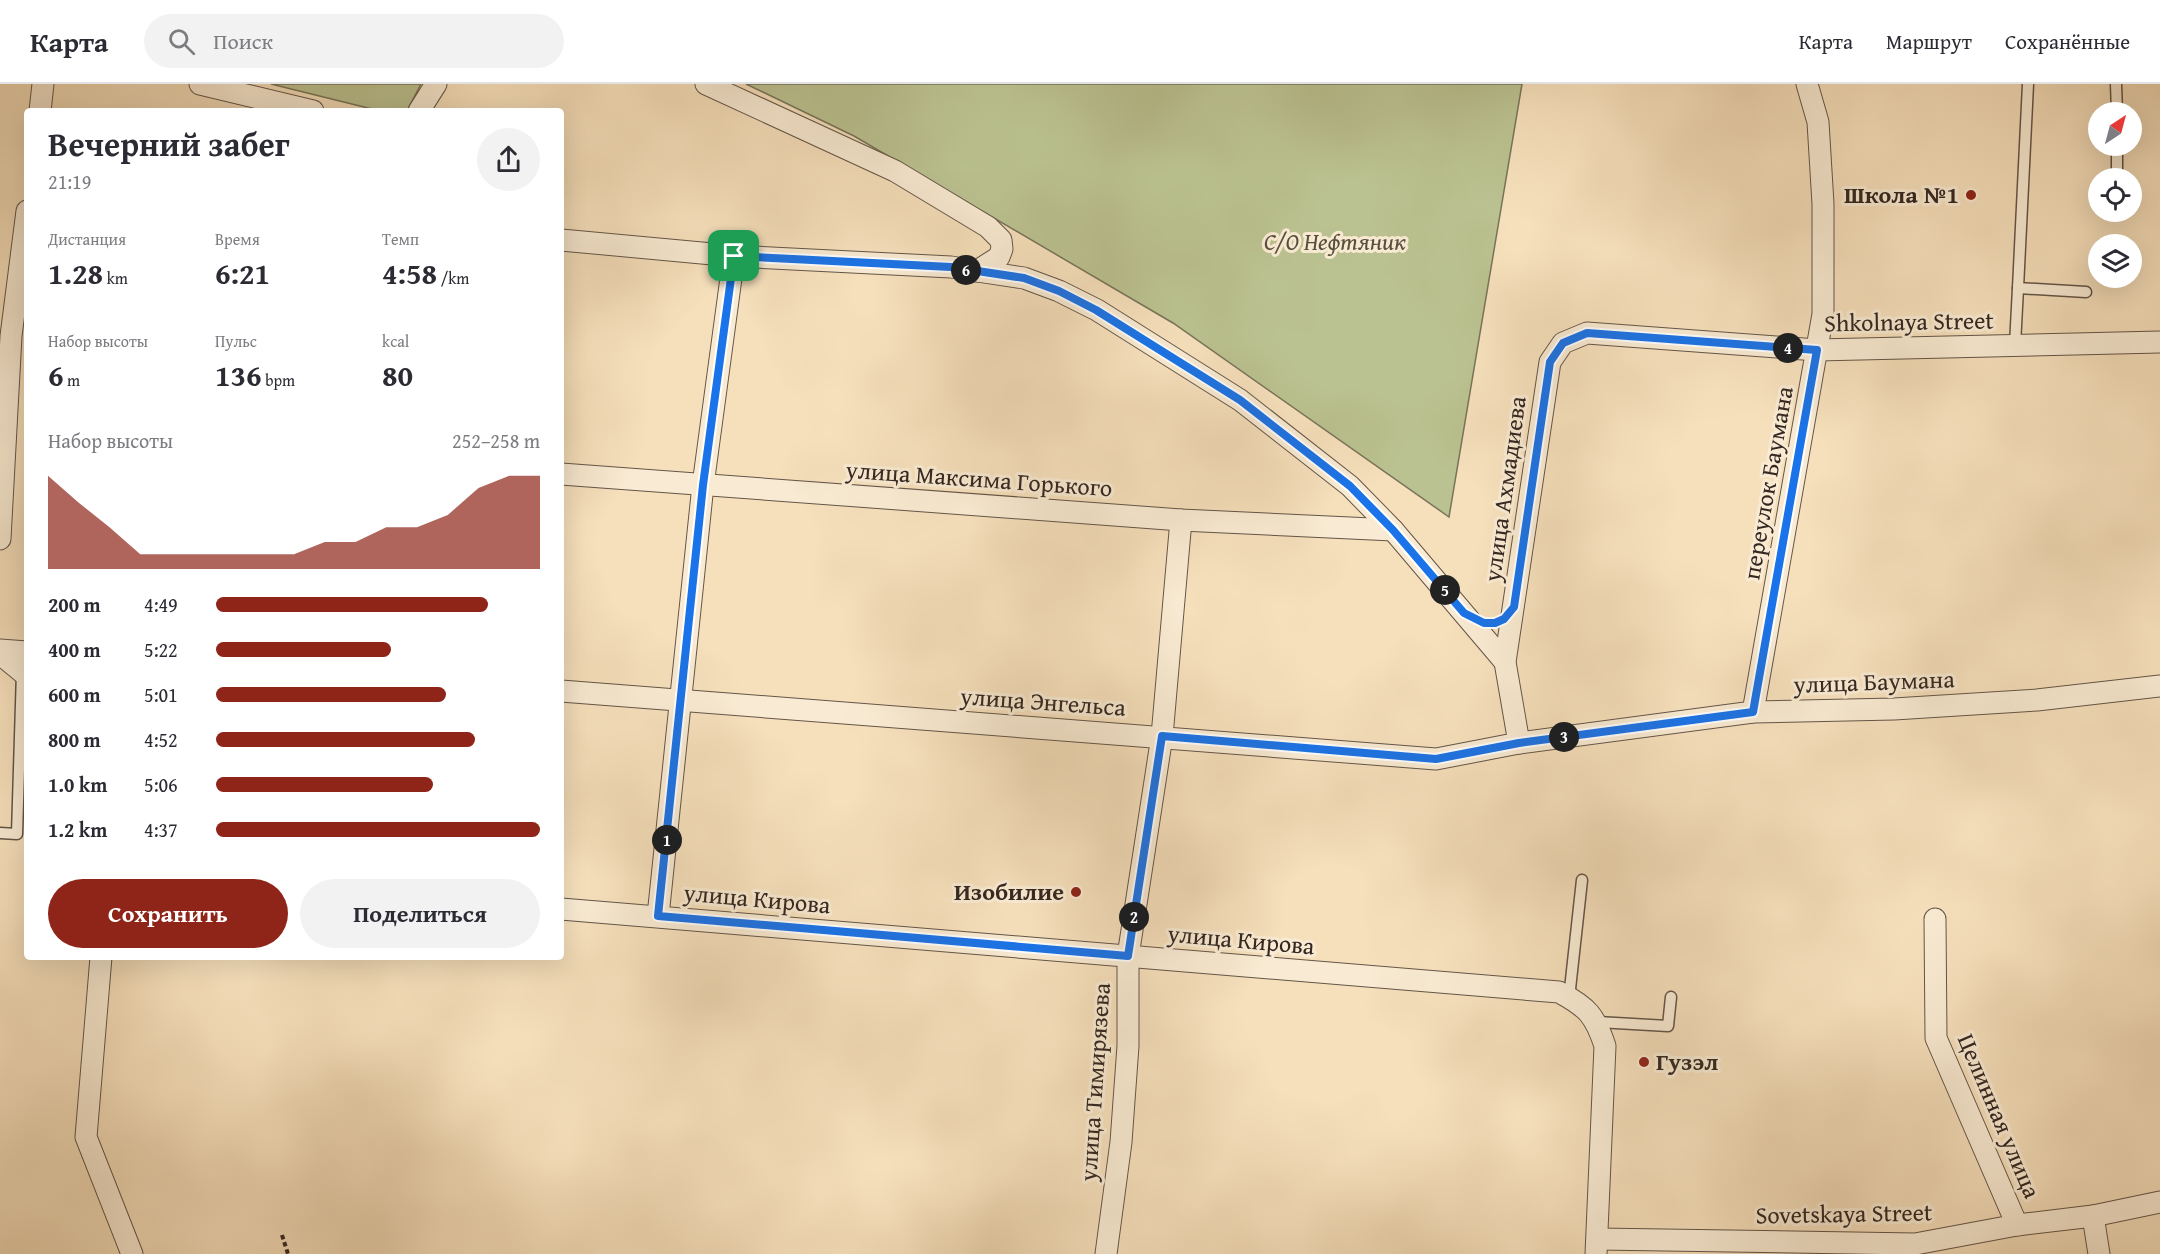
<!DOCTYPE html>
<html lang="ru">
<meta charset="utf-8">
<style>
body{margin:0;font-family:"Gentium Book Plus",serif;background:#f2f2f3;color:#2b2b33;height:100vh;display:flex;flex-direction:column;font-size:22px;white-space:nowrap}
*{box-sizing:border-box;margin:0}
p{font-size:20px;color:#7c7c81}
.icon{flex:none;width:33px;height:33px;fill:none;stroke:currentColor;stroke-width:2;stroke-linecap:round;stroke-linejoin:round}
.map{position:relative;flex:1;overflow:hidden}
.side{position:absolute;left:24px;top:24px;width:540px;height:852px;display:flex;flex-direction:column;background:#fff;border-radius:6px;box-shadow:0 6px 24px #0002}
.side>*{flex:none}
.needle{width:39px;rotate:36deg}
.tools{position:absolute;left:2088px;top:18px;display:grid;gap:12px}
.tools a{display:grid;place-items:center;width:54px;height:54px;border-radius:50%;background:#fff;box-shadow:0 6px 24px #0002;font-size:30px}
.pin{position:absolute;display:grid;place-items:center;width:51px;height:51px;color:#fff;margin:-26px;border-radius:12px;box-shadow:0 3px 9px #0006}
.km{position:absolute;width:30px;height:30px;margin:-15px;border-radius:50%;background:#222;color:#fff;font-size:16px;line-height:30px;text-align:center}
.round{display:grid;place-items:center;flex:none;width:63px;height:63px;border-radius:32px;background:#f2f2f3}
.head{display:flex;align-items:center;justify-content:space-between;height:102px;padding:0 24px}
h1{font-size:33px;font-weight:600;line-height:45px}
.figures{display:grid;grid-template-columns:repeat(3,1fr);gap:9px;height:102px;padding:6px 24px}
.figures div{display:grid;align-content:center}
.figures b{font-size:30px;font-weight:600}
.figures small{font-size:16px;font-weight:400}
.figures p{font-size:16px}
.chart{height:168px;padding:12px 24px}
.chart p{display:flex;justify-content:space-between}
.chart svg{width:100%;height:108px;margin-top:6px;fill:#8f2418;opacity:.7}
.button{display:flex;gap:12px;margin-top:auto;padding:12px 24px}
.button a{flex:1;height:69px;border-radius:36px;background:#8f2418;color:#fff;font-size:24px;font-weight:600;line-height:69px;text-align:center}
.button a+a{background:#f2f2f3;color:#2b2b33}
ul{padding:0 24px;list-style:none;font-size:20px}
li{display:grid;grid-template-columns:96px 72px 1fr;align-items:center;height:45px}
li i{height:15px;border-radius:8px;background:#8f2418}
header{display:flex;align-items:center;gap:36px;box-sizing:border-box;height:84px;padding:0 30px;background:#fff;border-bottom:2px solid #e1e1e2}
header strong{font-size:28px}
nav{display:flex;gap:33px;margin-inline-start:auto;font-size:21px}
.search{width:420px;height:54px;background:#f2f2f3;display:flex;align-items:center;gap:15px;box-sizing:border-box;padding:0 21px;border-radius:33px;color:#7c7c81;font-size:22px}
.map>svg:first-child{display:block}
.green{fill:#bbc291;stroke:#787459;stroke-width:1.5}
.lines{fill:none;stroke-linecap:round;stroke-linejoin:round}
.lane-casing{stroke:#645548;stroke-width:13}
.street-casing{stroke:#645548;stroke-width:23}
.path{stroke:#342721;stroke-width:4;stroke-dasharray:4.5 3;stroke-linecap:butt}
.lane{stroke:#f9ebd3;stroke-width:10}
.street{stroke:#f9ebd3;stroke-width:21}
.route-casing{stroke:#fff;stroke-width:12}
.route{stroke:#1a73e8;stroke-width:8}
.poi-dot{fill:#8f2418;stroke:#f9ebd3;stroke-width:2}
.labels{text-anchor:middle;stroke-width:6;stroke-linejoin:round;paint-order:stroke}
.poi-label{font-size:24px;font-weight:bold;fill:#342721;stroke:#f9ebd3;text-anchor:end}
.park-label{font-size:24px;font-style:italic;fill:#564e3d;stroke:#f9ebd3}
.street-label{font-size:24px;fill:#342721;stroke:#f9ebd3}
</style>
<header>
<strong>Карта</strong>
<div class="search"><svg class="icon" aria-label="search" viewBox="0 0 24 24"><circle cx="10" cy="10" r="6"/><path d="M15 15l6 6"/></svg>Поиск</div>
<nav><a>Карта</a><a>Маршрут</a><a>Сохранённые</a></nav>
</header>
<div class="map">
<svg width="2160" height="1170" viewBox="0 0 2160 1170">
<rect width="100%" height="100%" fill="#f6e0bc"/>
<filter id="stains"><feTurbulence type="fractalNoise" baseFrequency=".00333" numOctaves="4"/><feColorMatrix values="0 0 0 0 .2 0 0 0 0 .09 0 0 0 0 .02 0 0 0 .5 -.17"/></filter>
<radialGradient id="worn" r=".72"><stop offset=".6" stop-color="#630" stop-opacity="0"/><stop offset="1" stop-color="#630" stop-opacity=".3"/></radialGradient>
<g class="green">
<path d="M 271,0 L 421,0 L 407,27 L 380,27 Z"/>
<path d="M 746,0 L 1522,0 L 1449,433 L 1173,239 L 854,52 Z"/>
</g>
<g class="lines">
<defs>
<g id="lane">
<path d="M 2028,0 L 2018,204 L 2086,208"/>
<path d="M 2116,0 L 2117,28"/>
<path d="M 2117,62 L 2117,94"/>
<path d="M 2015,261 L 2018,204"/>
<path d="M 0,749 L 17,750 L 22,588"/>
<path d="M 1569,914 L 1582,796"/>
<path d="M 1598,938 L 1668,942 L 1671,913"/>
</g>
<g id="street">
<path d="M 200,0 L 313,27"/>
<path d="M 706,0 L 895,87 L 988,143 L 1001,156 L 1002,165 L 999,173 L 977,187"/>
<path d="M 40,27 L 43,0"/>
<path d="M 419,27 L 436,0"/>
<path d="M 561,156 L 734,172 L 951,183 L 1024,194 L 1059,207 L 1097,226 L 1240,316 L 1350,402 L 1393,446 L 1505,578"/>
<path d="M 561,390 L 1181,436 L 1393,446"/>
<path d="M 0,455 L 11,252 L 27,127"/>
<path d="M 0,566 L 27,568"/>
<path d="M 0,570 L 27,592"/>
<path d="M 561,607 L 1436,675 L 1519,659 L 1753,628 L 1894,625 L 2037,616 L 2160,602"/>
<path d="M 1753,628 L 1823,230 L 1823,120 L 1818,38 L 1807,0"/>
<path d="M 1519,659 L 1505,578 L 1550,278 L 1563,259 L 1587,249 L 1817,266 L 2160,258"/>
<path d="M 561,825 L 1559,908 C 1587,923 1595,931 1605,962 L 1596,1170"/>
<path d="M 658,832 L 703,401 L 734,172"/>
<path d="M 1935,835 L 1936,954 L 2017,1141"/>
<path d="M 101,873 L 86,1053 L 132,1170"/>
<path d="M 2093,1132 L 2099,1170"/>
<path d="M 1598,1155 L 1915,1160 L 2017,1141 L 2093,1132 L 2160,1118"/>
<path d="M 1106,1170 L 1121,1058 L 1128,962 L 1128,872 L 1162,652 L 1181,436"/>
</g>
</defs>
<use href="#lane" class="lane-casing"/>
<use href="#street" class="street-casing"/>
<path class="path" d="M 282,1151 L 288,1170"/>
<use href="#lane" class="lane"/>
<use href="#street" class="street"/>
</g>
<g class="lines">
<defs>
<path id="route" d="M 734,172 L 951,183 L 1024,194 L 1059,207 L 1096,226 L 1240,316 L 1350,402 L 1393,446 L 1464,529 L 1484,539 L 1495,539 L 1504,535 L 1514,523 L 1550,278 L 1563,259 L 1587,249 L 1817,266 L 1753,628 L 1519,659 L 1436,675 L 1162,652 L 1128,872 L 658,832 L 703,401 Z"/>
</defs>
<use href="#route" class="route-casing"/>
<use href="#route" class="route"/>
</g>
<g class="poi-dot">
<circle cx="1971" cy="111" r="6"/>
<circle cx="1076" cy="808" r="6"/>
<circle cx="1644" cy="978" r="6"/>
</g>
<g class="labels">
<g class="poi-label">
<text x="1959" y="119">Школа №1</text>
<text x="1064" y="816">Изобилие</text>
<text x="1656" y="986" text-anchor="start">Гузэл</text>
</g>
<g class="park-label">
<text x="1335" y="166">С/О Нефтяник</text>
</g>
<g class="street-label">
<text transform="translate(1909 238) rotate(-1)" y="8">Shkolnaya Street</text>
<text transform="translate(979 395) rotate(4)" y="8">улица Максима Горького</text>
<text transform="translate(1768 399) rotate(-80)" y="8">переулок Баумана</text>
<text transform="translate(1505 405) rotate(-82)" y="8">улица Ахмадиева</text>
<text transform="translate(1874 598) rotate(-2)" y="8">улица Баумана</text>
<text transform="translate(1043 618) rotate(4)" y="8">улица Энгельса</text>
<text transform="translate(757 815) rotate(5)" y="8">улица Кирова</text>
<text transform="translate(1241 856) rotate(5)" y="8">улица Кирова</text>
<text transform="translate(1095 998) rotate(-86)" y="8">улица Тимирязева</text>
<text transform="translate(1999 1032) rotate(67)" y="8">Целинная улица</text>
<text transform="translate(1844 1130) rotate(-1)" y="8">Sovetskaya Street</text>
</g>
</g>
<rect width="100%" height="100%" filter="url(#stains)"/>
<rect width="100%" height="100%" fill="url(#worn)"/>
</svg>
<div class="tools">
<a><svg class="needle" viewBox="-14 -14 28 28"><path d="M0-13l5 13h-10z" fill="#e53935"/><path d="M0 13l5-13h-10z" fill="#7c7c81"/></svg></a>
<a><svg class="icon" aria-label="locate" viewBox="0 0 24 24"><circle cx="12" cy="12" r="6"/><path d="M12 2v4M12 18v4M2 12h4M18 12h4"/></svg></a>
<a><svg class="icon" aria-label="layers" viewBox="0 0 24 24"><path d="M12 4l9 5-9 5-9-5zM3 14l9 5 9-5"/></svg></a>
</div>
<div class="pin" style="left:734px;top:172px;background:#1e9e55"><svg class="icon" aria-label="arrive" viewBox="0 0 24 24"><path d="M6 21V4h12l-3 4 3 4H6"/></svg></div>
<b class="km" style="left:667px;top:756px">1</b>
<b class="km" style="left:1134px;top:833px">2</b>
<b class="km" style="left:1564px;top:653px">3</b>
<b class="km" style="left:1788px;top:264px">4</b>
<b class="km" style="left:1445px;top:506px">5</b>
<b class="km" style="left:966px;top:186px">6</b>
<section class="side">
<div class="head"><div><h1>Вечерний забег</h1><p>21:19</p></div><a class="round"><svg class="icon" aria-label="share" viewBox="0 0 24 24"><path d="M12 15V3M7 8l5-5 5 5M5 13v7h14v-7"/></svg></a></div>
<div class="figures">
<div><p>Дистанция</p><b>1.28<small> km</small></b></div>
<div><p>Время</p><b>6:21</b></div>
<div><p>Темп</p><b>4:58<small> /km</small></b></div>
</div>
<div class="figures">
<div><p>Набор высоты</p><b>6<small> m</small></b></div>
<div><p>Пульс</p><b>136<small> bpm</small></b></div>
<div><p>kcal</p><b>80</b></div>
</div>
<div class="chart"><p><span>Набор высоты</span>252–258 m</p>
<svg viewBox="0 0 160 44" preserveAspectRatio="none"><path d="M0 44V6L10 17L20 27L30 38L40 38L50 38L60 38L70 38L80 38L90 33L100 33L110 27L120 27L130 22L140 11L150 6L160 6V44z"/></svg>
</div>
<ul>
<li><b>200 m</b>4:49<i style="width:84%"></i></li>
<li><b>400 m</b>5:22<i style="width:54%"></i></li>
<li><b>600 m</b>5:01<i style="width:71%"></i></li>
<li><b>800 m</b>4:52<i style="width:80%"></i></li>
<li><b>1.0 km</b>5:06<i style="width:67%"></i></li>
<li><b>1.2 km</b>4:37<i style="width:100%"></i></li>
</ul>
<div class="button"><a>Сохранить</a><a>Поделиться</a></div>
</section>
</div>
